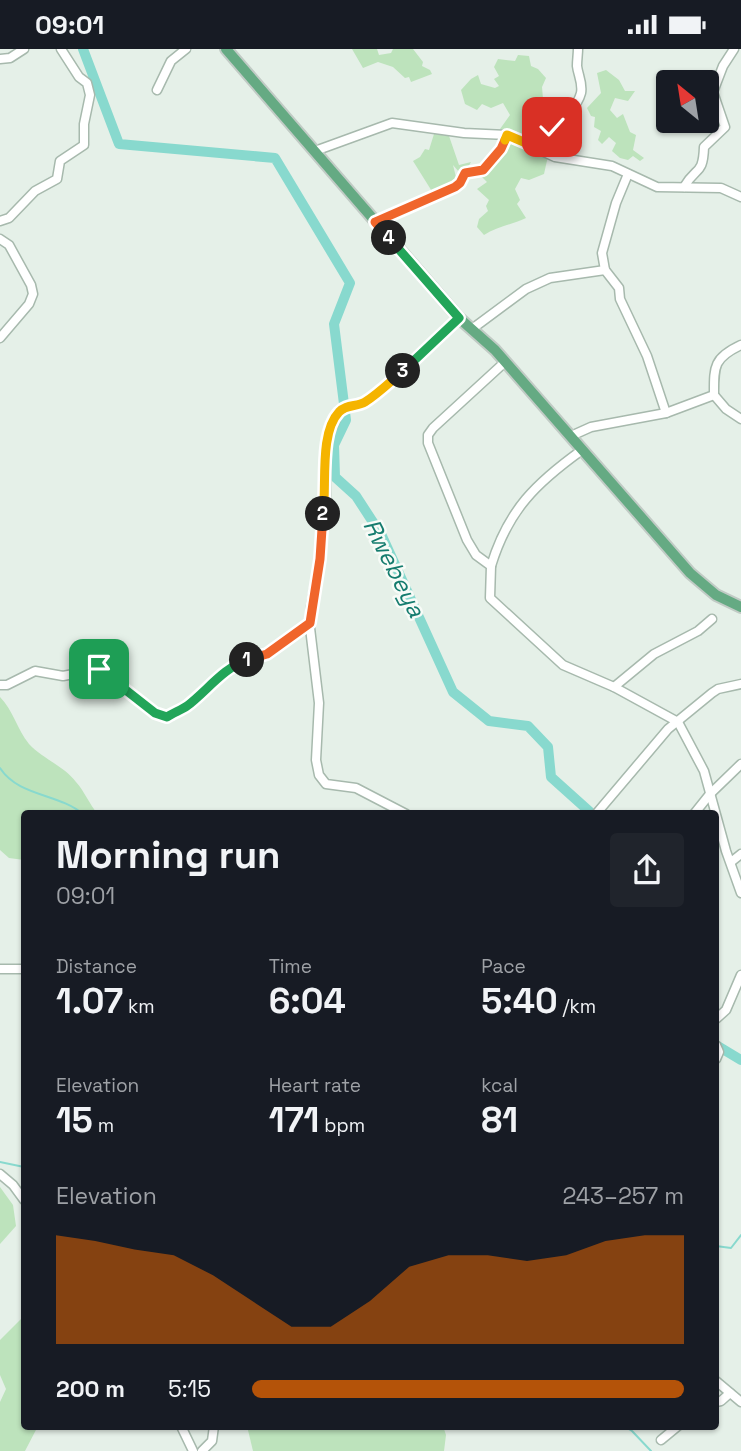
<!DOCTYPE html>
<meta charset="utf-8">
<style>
body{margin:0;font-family:"Space Grotesk",sans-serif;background:#20242c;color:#f1f3f6;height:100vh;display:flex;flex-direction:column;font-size:26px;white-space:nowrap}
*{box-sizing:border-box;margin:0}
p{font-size:23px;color:#9ea1a6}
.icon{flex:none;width:38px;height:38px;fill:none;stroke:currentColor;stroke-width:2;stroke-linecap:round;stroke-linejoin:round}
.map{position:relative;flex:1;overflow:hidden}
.panel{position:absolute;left:21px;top:761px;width:698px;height:620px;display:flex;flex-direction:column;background:#171b24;border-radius:7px;box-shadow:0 2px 5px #0004}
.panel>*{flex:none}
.needle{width:46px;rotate:330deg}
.buttons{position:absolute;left:656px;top:21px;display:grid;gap:14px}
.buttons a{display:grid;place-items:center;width:63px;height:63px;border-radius:7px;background:#171b24;box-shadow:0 2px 5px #0004;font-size:35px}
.pin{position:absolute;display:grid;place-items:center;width:60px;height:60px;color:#fff;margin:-30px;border-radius:14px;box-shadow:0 4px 10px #0006}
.km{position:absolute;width:35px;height:35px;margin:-18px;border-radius:50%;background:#222;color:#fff;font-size:19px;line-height:35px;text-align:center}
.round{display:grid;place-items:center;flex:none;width:74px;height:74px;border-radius:7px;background:#20242c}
.headline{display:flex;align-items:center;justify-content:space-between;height:119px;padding:0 35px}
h1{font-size:38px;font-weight:700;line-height:52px}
.figures{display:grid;grid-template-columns:repeat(3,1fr);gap:10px;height:119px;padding:7px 35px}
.figures div{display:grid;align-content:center}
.figures b{font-size:35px;font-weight:700}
.figures small{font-size:19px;font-weight:400}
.figures p{font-size:19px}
.chart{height:196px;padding:14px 35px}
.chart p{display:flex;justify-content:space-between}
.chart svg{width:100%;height:126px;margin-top:7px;fill:#b45309;opacity:.7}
ul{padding:0 35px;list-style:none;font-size:23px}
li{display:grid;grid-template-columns:112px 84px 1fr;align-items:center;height:52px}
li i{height:18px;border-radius:9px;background:#b45309}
.status{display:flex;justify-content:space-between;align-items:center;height:49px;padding:0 35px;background:#171b24;direction:ltr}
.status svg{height:19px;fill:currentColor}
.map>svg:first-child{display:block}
.green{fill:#bde3bc}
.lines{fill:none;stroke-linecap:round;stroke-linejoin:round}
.stream{stroke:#88d9ce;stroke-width:2}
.river{stroke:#88d9ce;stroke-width:10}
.minor-casing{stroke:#a7b9ad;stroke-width:11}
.major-casing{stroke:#c1cbc5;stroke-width:14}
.minor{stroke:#fff;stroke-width:8}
.major{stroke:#65aa83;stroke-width:10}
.split-1-casing{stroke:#fff;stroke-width:14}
.split-2-casing{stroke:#fff;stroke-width:14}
.split-3-casing{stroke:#fff;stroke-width:14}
.split-4-casing{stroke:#fff;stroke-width:14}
.split-5-casing{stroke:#fff;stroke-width:14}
.split-6-casing{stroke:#fff;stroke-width:14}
.split-1{stroke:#22a559;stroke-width:9}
.split-2{stroke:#f0652b;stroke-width:9}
.split-3{stroke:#f5b400;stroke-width:9}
.split-4{stroke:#22a559;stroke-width:9}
.split-5{stroke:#f0652b;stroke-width:9}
.split-6{stroke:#f5b400;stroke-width:9}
.labels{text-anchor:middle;stroke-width:5;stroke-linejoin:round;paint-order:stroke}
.water-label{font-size:24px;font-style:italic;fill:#147c6e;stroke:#f7fbf7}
</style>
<div class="status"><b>09:01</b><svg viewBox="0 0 49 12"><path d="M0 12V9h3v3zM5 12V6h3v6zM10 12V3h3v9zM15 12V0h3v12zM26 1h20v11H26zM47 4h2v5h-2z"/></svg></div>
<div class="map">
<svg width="741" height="1402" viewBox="0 0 741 1402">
<rect width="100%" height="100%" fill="#e5f0e8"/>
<g class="green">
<path d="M 352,0 L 377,0 L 379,6 L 391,4 L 393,0 L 413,0 L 423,13 L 422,17 L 430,21 L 432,25 L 411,33 L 409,28 L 405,29 L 393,18 L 378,13 L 363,19 Z"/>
<path d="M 518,6 L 529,7 L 531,17 L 538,20 L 546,29 L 542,38 L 543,50 L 536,60 L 539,74 L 534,75 L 528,69 L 523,75 L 527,79 L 520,87 L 500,80 L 510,66 L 503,54 L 491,59 L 482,55 L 477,61 L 465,55 L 461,41 L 471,30 L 478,26 L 481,35 L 495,39 L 499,37 L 494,30 L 499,27 L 494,18 L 498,10 L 515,12 Z"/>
<path d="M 606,21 L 619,31 L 625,42 L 635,42 L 628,52 L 615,49 L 610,61 L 617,69 L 623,65 L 630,83 L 636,86 L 633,101 L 644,109 L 640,112 L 633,107 L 628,111 L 620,109 L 612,102 L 616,94 L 609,88 L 602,95 L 598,91 L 601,82 L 594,78 L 595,68 L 591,67 L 587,59 L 601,44 L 597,24 Z"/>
<path d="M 434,85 L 449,87 L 459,116 L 471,113 L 467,120 L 459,123 L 453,116 L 457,132 L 433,142 L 433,144 L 413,112 L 420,108 L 425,100 L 429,101 Z"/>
<path d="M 507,91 L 548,107 L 544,125 L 529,131 L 521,129 L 515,140 L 520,151 L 517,155 L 526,169 C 511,176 496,178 484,186 L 477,178 L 479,170 L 488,162 L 486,157 L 489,151 L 477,140 L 487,133 L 481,127 Z"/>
<path d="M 0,648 C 13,661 17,680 29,695 C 43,710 64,717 76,733 C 85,743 89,755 98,765 L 24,765 L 24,811 L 9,809 L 0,801 Z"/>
<path d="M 0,1138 L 13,1156 L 16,1177 L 0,1195 Z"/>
<path d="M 24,1267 L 24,1377 L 38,1377 L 25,1402 L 0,1402 L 0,1353 L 6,1340 L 0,1326 L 0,1291 Z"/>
<path d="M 247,1377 L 443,1377 L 446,1386 L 444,1402 L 253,1402 Z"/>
</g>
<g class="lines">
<g class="stream">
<path d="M 0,719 C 19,748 58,744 83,765"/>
<path d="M 0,1113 L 24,1118"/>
<path d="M 716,1197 L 731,1199 L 741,1186"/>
<path d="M 624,1377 L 632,1382 L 651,1402"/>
</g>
<g class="river">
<path d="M 83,0 L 119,95 L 275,109 L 350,234 L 334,275 L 346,371 L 334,396 L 335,428 L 356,447 L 382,487 L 453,643 L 489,672 L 528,677 L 548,698 L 551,728 L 590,763"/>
<path d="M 716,996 L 741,1011"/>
</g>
<defs>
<g id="minor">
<path d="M 0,10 L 10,9 L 24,0"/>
<path d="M 157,41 L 171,12 L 186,0"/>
<path d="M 533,97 C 547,82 576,64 581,44 C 583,34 578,26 577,17 C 577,11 578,5 578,0"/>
<path d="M 315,102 L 392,74 L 464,84 L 507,86 L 555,108 L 612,117 L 657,138 L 721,139 L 741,148"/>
<path d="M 628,125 L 616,154 L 602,204 L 605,221 L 619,239 L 620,250 L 647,307 L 666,364"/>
<path d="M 684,138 C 696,117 703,127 704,98 L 725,78 L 713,43 L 723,17 L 734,0"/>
<path d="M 0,172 L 9,169 L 35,142 L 57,130 L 60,112 L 84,96 L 84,75 L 90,46 L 87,34 L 79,28 L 61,0"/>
<path d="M 375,173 L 455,138 L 460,134 L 465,124 L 483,121 L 501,100 L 507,86"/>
<path d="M 0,190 L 9,196 L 31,236 L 33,245 L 29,255 L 0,289"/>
<path d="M 472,280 L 526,240 L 550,229 L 605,221"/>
<path d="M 505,313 L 433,379 L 428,386 L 428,394 L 467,491 L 476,506 L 491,517 L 490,549 L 563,616 L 614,638 L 678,673 L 704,722 L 726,802 L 741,844"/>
<path d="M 714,346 L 726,360 L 741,370"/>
<path d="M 571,387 L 591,378 L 666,364 L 714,346 C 714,318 713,309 741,296"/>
<path d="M 491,517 C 508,461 536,434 582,401"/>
<path d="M 0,636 L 7,636 L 35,622 L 63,627 L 99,620 L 155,664 L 167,668 L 186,658 L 207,638 L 240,614 L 267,605 L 310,574"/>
<path d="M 614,638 L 654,605 L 698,582 L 712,570"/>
<path d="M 406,765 L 356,739 L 326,735 L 319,726 L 316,711 L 319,654 L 310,579 L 311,558 L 320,510 L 326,446 L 326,392 L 339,363 L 349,357 L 362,355 L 372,348 L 459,269"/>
<path d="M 596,765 L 668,680 L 712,644 L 718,640 L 741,635"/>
<path d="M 694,765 L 710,745 L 741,715"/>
<path d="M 731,813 L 741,805"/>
<path d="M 0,920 L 24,920"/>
<path d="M 716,970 L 726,961 L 741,926"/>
<path d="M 716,996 L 719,1003 L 716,1010"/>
<path d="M 0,1125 L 13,1136 L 24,1151"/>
<path d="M 716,1332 L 741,1353"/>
<path d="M 716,1353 L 721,1352 L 730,1344"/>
<path d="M 181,1377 L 193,1402"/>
<path d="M 661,1391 L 678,1377"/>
<path d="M 202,1402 L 212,1392 L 214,1377"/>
</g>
<path id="major" d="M 226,0 L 459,269 L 495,301 L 690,524 L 716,546 L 741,558"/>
</defs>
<use href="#minor" class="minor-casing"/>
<use href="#major" class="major-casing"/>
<use href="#minor" class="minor"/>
<use href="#major" class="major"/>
</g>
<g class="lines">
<defs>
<path id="split-1" d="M 99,620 L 155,664 L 167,668 C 173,664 181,661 187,657 C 207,642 223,619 247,611"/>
<path id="split-2" d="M 247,611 L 267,605 L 310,574 L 320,510 L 323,465"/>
<path id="split-3" d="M 323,465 C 327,437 319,384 339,363 C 346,355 357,358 365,353 C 378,345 391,332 403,322"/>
<path id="split-4" d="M 389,189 L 459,269 L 403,322"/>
<path id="split-5" d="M 389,189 L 375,173 L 455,138 L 460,134 L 465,124 L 483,121 L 501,100 L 505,91"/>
<path id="split-6" d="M 505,91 L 507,86 L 533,97 L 552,78"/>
</defs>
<use href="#split-1" class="split-1-casing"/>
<use href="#split-2" class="split-2-casing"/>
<use href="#split-3" class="split-3-casing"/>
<use href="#split-4" class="split-4-casing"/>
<use href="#split-5" class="split-5-casing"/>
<use href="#split-6" class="split-6-casing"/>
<use href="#split-1" class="split-1"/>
<use href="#split-2" class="split-2"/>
<use href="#split-3" class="split-3"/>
<use href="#split-4" class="split-4"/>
<use href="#split-5" class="split-5"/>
<use href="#split-6" class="split-6"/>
</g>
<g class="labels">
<g class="water-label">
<text transform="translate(394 519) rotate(63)" y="8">Rwebeya</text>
</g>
</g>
</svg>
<div class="buttons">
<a><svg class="needle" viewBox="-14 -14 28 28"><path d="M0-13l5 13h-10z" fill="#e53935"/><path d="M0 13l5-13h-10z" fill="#9ea1a6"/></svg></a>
</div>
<div class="pin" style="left:99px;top:620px;background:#1e9e55"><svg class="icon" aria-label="arrive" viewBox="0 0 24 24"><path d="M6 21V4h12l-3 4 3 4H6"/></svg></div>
<div class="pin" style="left:552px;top:78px;background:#d93025"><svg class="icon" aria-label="check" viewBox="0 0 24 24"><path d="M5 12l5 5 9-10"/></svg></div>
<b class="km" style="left:247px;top:611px">1</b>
<b class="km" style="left:323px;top:465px">2</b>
<b class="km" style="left:403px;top:322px">3</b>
<b class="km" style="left:389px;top:189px">4</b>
<section class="panel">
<div class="headline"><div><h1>Morning run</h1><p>09:01</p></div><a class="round"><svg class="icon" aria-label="share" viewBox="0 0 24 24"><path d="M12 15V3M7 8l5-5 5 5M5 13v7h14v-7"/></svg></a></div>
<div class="figures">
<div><p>Distance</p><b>1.07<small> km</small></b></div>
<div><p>Time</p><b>6:04</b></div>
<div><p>Pace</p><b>5:40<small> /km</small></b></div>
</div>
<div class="figures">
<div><p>Elevation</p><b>15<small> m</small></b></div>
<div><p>Heart rate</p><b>171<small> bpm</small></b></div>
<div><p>kcal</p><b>81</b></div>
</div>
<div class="chart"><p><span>Elevation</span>243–257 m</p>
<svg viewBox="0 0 160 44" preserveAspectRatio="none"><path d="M0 44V6L10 8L20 11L30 13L40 20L50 29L60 38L70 38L80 29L90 17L100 13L110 13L120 15L130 13L140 8L150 6L160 6V44z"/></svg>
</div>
<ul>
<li><b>200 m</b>5:15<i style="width:100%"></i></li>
</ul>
</section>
</div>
